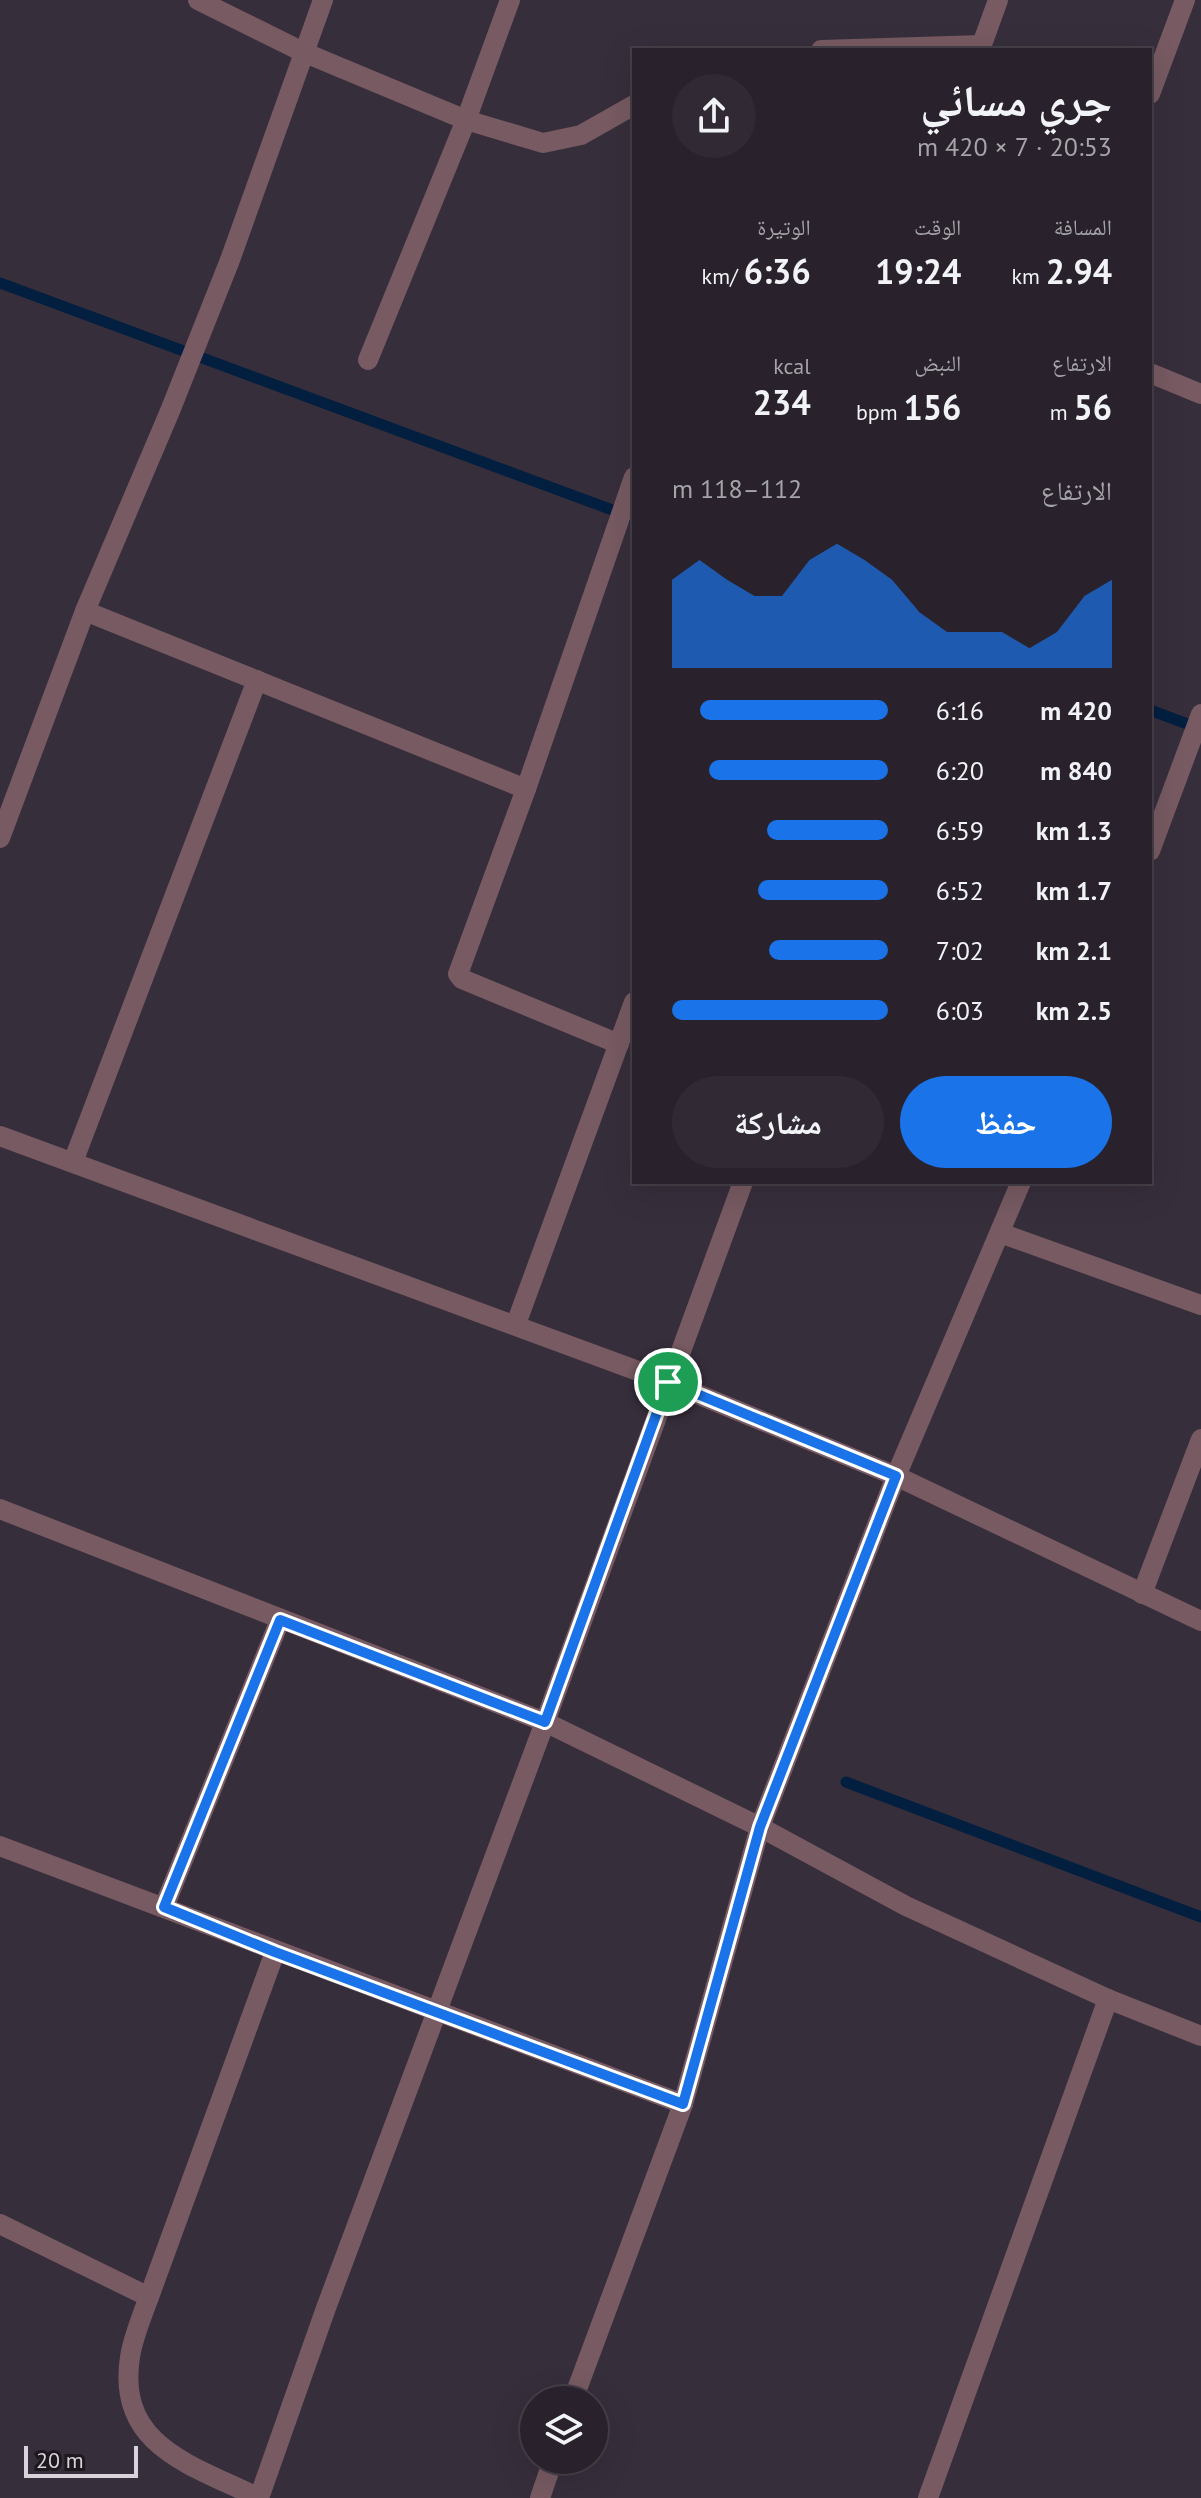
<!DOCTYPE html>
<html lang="ar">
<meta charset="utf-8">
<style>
body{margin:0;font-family:"PT Sans","Noto Naskh Arabic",sans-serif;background:#312a34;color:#f1f3f6;direction:rtl;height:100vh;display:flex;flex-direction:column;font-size:30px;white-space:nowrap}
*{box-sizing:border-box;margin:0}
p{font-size:26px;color:#a5a4a9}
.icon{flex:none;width:44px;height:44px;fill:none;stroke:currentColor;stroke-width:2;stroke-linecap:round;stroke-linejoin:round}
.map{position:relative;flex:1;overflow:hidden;direction:ltr}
.drawer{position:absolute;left:632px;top:48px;width:520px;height:1136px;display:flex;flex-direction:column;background:#29222c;border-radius:0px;box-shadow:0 8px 32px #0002,0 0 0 2px #453f48;direction:rtl}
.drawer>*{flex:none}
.buttons{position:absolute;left:520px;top:2386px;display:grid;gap:16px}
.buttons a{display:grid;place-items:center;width:88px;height:88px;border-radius:50%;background:#29222c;box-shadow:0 8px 32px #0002,0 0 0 2px #453f48;font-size:40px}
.scale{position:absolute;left:24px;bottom:20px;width:114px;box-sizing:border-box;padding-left:8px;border:4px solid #d9d3dc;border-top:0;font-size:22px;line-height:28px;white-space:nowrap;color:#d9d3dc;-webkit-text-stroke:6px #1c181e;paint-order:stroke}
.pin{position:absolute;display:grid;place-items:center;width:68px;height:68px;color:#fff;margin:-34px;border:4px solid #fff;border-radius:50%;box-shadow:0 2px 8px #0007}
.round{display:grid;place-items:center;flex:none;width:84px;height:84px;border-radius:42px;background:#312a34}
.head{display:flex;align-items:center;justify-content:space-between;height:136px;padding:0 40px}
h1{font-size:44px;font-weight:700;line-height:60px}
.stats{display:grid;grid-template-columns:repeat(3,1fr);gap:12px;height:136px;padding:8px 40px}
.stats div{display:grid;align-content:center}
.stats b{font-size:34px;font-weight:700}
.stats small{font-size:22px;font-weight:400}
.stats p{font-size:22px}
.chart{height:224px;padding:16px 40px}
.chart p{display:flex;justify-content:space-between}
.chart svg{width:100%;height:144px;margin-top:8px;fill:#1a73e8;opacity:.7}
.primary-button{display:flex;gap:16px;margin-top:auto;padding:16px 40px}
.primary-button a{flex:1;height:92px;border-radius:48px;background:#1a73e8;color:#fff;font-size:32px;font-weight:700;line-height:92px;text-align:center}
.primary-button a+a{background:#312a34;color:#f1f3f6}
ul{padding:0 40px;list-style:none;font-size:26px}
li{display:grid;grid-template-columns:128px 96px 1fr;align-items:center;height:60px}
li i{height:20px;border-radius:10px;background:#1a73e8}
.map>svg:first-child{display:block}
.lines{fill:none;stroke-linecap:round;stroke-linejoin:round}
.stream{stroke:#031f40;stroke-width:11}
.minor{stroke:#775a62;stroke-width:20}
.route-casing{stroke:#fff;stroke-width:16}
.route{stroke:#1a73e8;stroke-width:10}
</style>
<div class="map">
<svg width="1201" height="2498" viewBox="0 0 1201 2498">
<rect width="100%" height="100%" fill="#372e3b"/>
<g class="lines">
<g class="stream">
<path d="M 0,283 L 634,518"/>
<path d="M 1150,710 L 1198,728"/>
<path d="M 846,1782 L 1201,1917"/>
</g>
<g class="minor">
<path d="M 198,0 L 303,52 L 466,120 L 543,143 L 581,135 L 634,105"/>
<path d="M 821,50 L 982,45"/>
<path d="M 980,50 L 998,0"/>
<path d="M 1150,94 L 1185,0"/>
<path d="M 368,360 L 466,120 L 510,0"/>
<path d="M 1150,373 L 1201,394"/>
<path d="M 85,611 L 526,789"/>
<path d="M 0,838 L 85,611 L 170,411 L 230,260 L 323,0"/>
<path d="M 1150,851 L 1201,714"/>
<path d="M 619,1044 L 462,979 L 458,974 L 526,789 L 634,477"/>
<path d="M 0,1136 L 668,1382 L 896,1476 L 1201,1621"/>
<path d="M 73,1162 L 257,680"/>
<path d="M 1000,1233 L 1201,1305"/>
<path d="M 516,1324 L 634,1002"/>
<path d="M 0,1509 L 545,1722 L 760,1827 L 906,1906 L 1108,1999 L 1201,2036"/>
<path d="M 1142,1594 L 1201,1439"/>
<path d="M 0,1846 L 683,2104"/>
<path d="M 164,1907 L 280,1620"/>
<path d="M 0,2224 L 149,2297"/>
<path d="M 573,2400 L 683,2104 L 760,1827 L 896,1476 L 1021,1182"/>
<path d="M 259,2498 L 326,2308 L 545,1722 L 743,1182"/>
<path d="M 259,2498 C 193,2465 116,2447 130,2357 C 133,2337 142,2316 149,2297 L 275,1952"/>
<path d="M 540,2498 L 553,2460"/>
<path d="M 928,2498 L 1108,1999"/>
</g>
</g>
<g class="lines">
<defs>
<path id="route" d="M 668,1382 L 896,1476 L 760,1827 L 683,2104 L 275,1952 L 164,1907 L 280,1620 L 545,1722 Z"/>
</defs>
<use href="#route" class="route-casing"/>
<use href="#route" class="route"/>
</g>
</svg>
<div class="buttons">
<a><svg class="icon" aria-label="layers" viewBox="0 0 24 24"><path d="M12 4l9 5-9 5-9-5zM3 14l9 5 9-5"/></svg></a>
</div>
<div class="scale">20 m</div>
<div class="pin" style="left:668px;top:1382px;background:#1e9e55"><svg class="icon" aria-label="arrive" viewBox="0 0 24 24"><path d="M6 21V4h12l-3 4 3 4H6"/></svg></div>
<section class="drawer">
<div class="head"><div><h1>جري مسائي</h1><p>20:53 · 7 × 420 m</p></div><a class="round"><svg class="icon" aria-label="share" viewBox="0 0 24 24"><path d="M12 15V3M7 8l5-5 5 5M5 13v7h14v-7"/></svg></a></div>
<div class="stats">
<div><p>المسافة</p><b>2.94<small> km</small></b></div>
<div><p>الوقت</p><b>19:24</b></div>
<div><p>الوتيرة</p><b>6:36<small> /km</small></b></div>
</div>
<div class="stats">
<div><p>الارتفاع</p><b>56<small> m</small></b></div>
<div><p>النبض</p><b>156<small> bpm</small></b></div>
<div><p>kcal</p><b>234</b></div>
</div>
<div class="chart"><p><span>الارتفاع</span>112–118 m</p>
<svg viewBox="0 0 160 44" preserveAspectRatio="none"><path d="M0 44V17L10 11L20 17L30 22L40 22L50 11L60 6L70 11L80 17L90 27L100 33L110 33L120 33L130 38L140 33L150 22L160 17V44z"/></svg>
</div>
<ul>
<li><b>420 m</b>6:16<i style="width:87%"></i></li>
<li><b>840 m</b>6:20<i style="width:83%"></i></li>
<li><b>1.3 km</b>6:59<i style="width:56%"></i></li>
<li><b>1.7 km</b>6:52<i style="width:60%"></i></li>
<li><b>2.1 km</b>7:02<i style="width:55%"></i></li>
<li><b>2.5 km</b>6:03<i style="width:100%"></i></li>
</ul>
<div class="primary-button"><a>حفظ</a><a>مشاركة</a></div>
</section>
</div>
